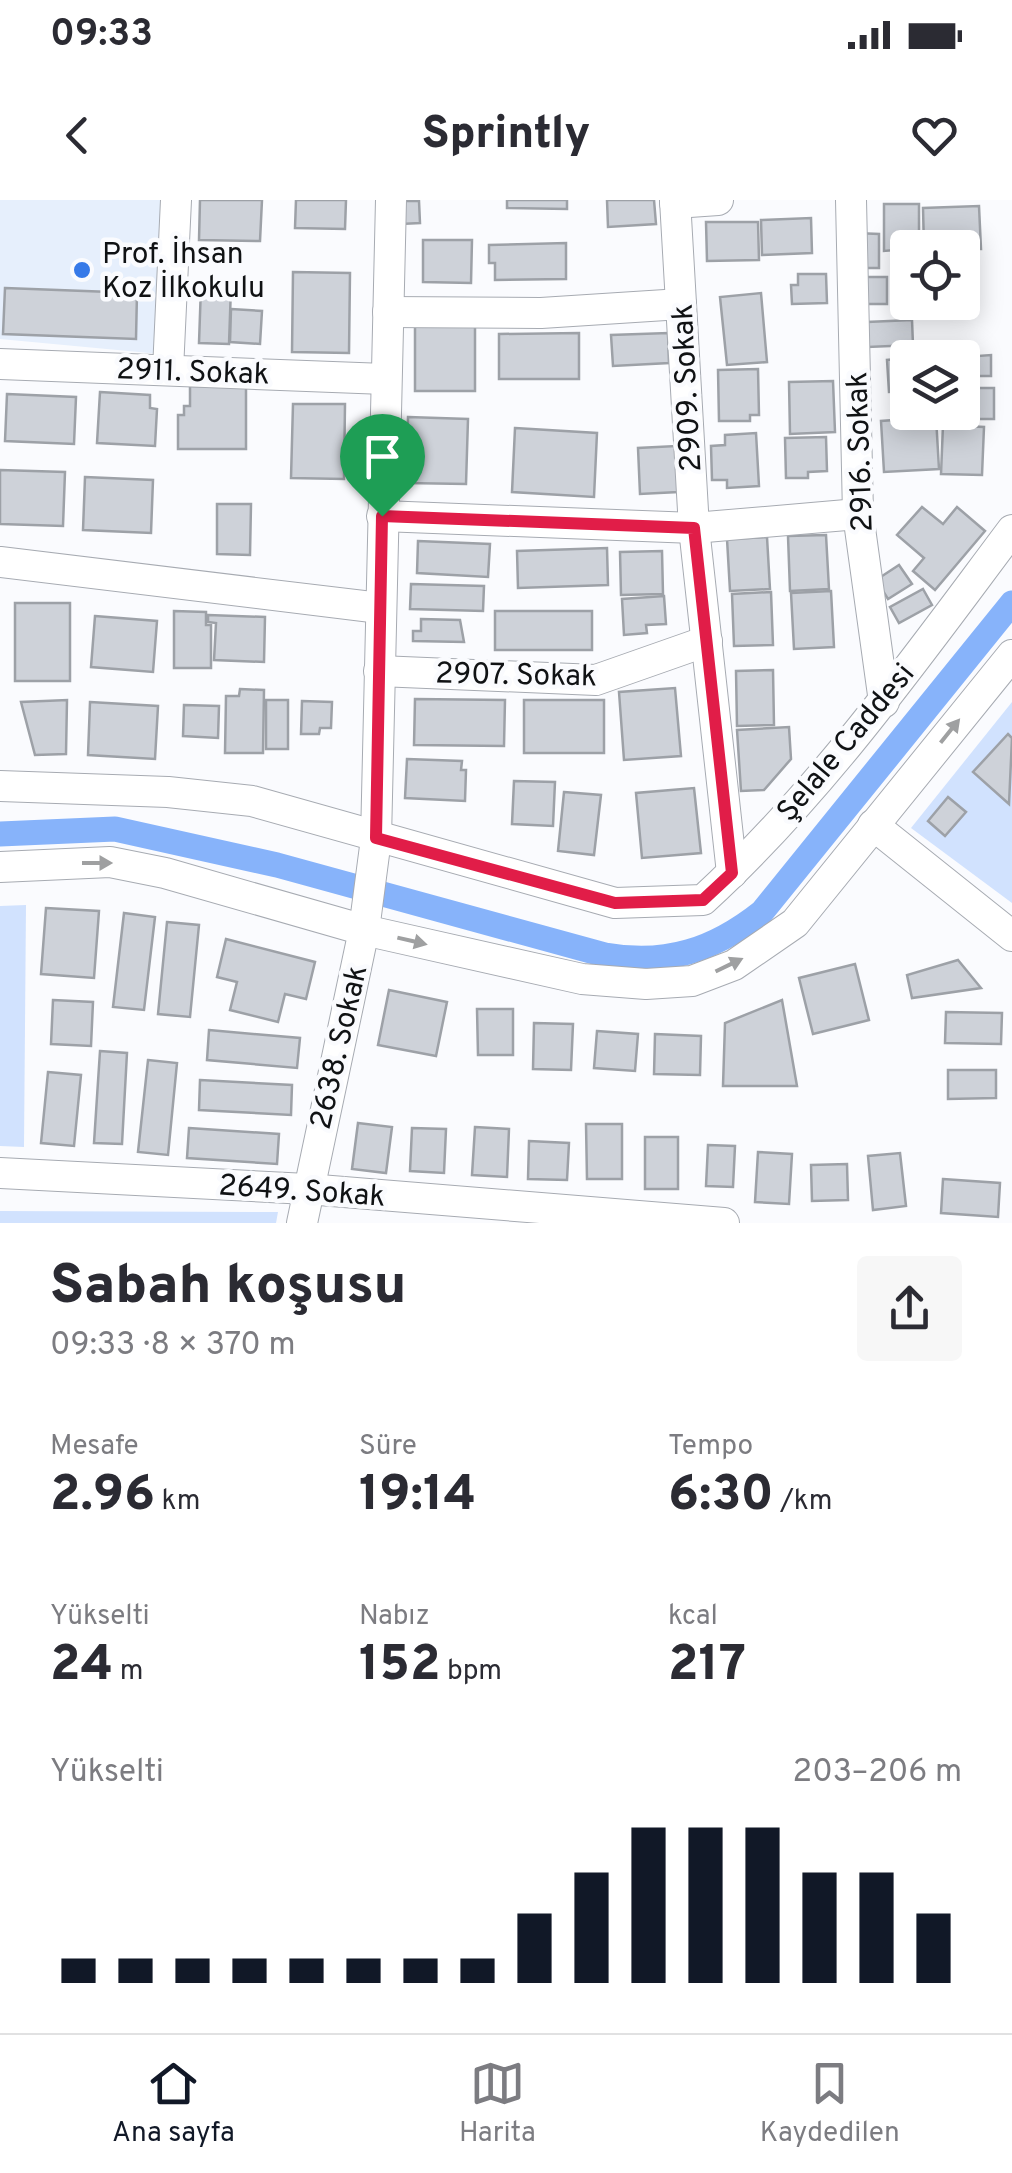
<!DOCTYPE html>
<html lang="tr">
<meta charset="utf-8">
<style>
body{margin:0;font-family:Overpass,sans-serif;background:#f7f7f7;color:#2b2b33;height:100vh;display:flex;flex-direction:column;font-size:38px;white-space:nowrap}
*{box-sizing:border-box;margin:0}
p{font-size:32px;color:#7c7c81}
.icon{flex:none;width:55px;height:55px;fill:none;stroke:currentColor;stroke-width:2;stroke-linecap:round;stroke-linejoin:round}
.map{position:relative;height:1023px;overflow:hidden}
.side{display:flex;flex-direction:column;background:#fff;flex:1}
.side>*{flex:none}
.controls{position:absolute;left:890px;top:30px;display:grid;gap:20px}
.controls a{display:grid;place-items:center;width:90px;height:90px;border-radius:10px;background:#fff;box-shadow:0 5px 25px #0003;font-size:50px}
.pin{position:absolute;display:grid;place-items:center;width:85px;height:85px;color:#fff;margin:-102px -42px;border-radius:50% 50% 50% 0;rotate:-45deg;box-shadow:0 0 10px #0007}
.pin .icon{rotate:45deg}
.round{display:grid;place-items:center;flex:none;width:105px;height:105px;border-radius:10px;background:#f7f7f7}
.headline{display:flex;align-items:center;justify-content:space-between;height:170px;padding:0 50px}
h1{font-size:55px;font-weight:800;line-height:75px}
.metrics{display:grid;grid-template-columns:repeat(3,1fr);gap:15px;height:170px;padding:10px 50px}
.metrics div{display:grid;align-content:center}
.metrics b{font-size:50px;font-weight:800}
.metrics small{font-size:28px;font-weight:400}
.metrics p{font-size:28px}
.chart{height:280px;padding:20px 50px}
.chart p{display:flex;justify-content:space-between}
.chart svg{width:100%;height:180px;margin-top:10px;stroke:#111827;stroke-width:6}
.status{display:flex;justify-content:space-between;align-items:center;height:70px;padding:0 50px;background:#fff;direction:ltr}
.status svg{height:28px;fill:currentColor}
header{display:flex;justify-content:space-between;align-items:center;height:130px;padding:0 50px;background:#fff;font-size:45px;font-weight:800}
.dock{display:flex;justify-content:space-around;align-items:center;height:140px;border-top:2px solid #e1e1e2;background:#fff;font-size:28px;color:#7c7c81}
.dock a{display:grid;justify-items:center;gap:5px}
.dock .selected{color:#111827}
.map>svg:first-child{display:block}
.built{fill:#e6effc}
.green{fill:#d1e2fe}
.lines{fill:none;stroke-linecap:round;stroke-linejoin:round}
.canal{stroke:#87b3fa;stroke-width:25}
.building{fill:#ced2d9;stroke:#9da1a7;stroke-width:2.5}
.minor-casing{stroke:#a7abb2;stroke-width:32}
.minor{stroke:#fff;stroke-width:30}
.oneway{fill:#9fa0a1}
.route-casing{stroke:#fff;stroke-width:20}
.route{stroke:#e11d48;stroke-width:12}
.poi-dot{fill:#377ae8;stroke:#fafbfe;stroke-width:4}
.labels{text-anchor:middle;stroke-width:9;stroke-linejoin:round;paint-order:stroke}
.poi-label{font-size:30px;fill:#101214;stroke:#fafbfe;text-anchor:start}
.street-label{font-size:30px;fill:#101214;stroke:#fafbfe}
</style>
<div class="status"><b>09:33</b><svg viewBox="0 0 49 12"><path d="M0 12V9h3v3zM5 12V6h3v6zM10 12V3h3v9zM15 12V0h3v12zM26 1h20v11H26zM47 4h2v5h-2z"/></svg></div>
<header><svg class="icon" aria-label="back" viewBox="0 0 24 24"><path d="M15 5l-7 7 7 7"/></svg>Sprintly<svg class="icon" aria-label="heart" viewBox="0 0 24 24"><path d="M12 20l-8-8c-3-5 5-10 8-4 3-6 11-1 8 4z"/></svg></header>
<div class="map">
<svg width="1012" height="1023" viewBox="0 0 1012 1023">
<rect width="100%" height="100%" fill="#fafbfe"/>
<path class="built" d="M 0,0 L 166,0 L 160,154 L 0,139 Z"/>
<g class="green">
<path d="M 1012,502 L 1012,703 L 911,628 Z"/>
<path d="M 26,705 L 24,947 L 0,946 L 0,706 Z"/>
<path d="M 0,1011 L 278,1012 L 276,1023 L 0,1023 Z"/>
</g>
<g class="lines">
<path class="canal" d="M 0,634 L 115,629 L 277,665 L 605,755 C 666,766 714,750 762,712 L 1012,403"/>
</g>
<g class="building">
<path d="M 200,0 L 262,0 L 260,41 L 199,40 Z"/>
<path d="M 296,0 L 346,0 L 345,29 L 295,28 Z"/>
<path d="M 507,0 L 567,0 L 567,9 L 507,8 Z"/>
<path d="M 607,0 L 654,0 L 656,24 L 608,27 Z"/>
<path d="M 400,1 L 419,1 L 420,23 L 401,24 Z"/>
<path d="M 884,4 L 919,4 L 919,48 L 884,51 Z"/>
<path d="M 979,6 L 981,49 L 924,48 L 923,8 Z"/>
<path d="M 811,18 L 812,53 L 762,55 L 761,20 Z"/>
<path d="M 706,22 L 758,22 L 759,60 L 707,61 Z"/>
<path d="M 855,33 L 879,34 L 879,68 L 854,68 Z"/>
<path d="M 423,40 L 472,40 L 471,83 L 423,82 Z"/>
<path d="M 566,43 L 566,79 L 495,80 L 495,63 L 489,63 L 489,45 Z"/>
<path d="M 962,70 L 971,70 L 972,98 L 962,99 Z"/>
<path d="M 293,72 L 350,73 L 349,153 L 292,152 Z"/>
<path d="M 798,74 L 826,74 L 827,103 L 792,104 L 791,85 L 798,85 Z"/>
<path d="M 860,77 L 887,77 L 887,104 L 859,104 Z"/>
<path d="M 201,86 L 231,87 L 229,144 L 199,143 Z"/>
<path d="M 5,88 L 137,93 L 136,139 L 3,134 Z"/>
<path d="M 761,93 L 767,162 L 727,165 L 720,97 Z"/>
<path d="M 231,109 L 262,111 L 260,144 L 230,142 Z"/>
<path d="M 912,120 L 913,145 L 868,147 L 867,122 Z"/>
<path d="M 415,125 L 475,126 L 475,191 L 415,191 Z"/>
<path d="M 579,133 L 579,179 L 499,179 L 499,134 Z"/>
<path d="M 668,133 L 669,163 L 613,166 L 611,135 Z"/>
<path d="M 991,155 L 991,176 L 962,176 L 962,158 L 950,158 Z"/>
<path d="M 908,158 L 908,191 L 889,192 L 887,160 Z"/>
<path d="M 758,169 L 759,215 L 750,215 L 750,221 L 719,221 L 718,170 Z"/>
<path d="M 833,181 L 835,232 L 790,234 L 789,182 Z"/>
<path d="M 190,186 L 246,186 L 246,249 L 178,249 L 178,215 L 184,215 L 184,206 L 190,206 Z"/>
<path d="M 962,188 L 994,188 L 994,219 L 945,219 L 945,212 L 962,212 Z"/>
<path d="M 100,192 L 150,195 L 150,208 L 157,209 L 155,246 L 97,243 Z"/>
<path d="M 7,194 L 76,197 L 74,244 L 5,241 Z"/>
<path d="M 293,204 L 345,204 L 344,279 L 291,278 Z"/>
<path d="M 408,217 L 468,219 L 466,284 L 406,283 Z"/>
<path d="M 936,217 L 939,269 L 884,272 L 881,221 Z"/>
<path d="M 943,225 L 984,227 L 982,275 L 941,274 Z"/>
<path d="M 515,228 L 597,233 L 594,297 L 512,292 Z"/>
<path d="M 756,233 L 759,286 L 727,288 L 727,280 L 712,280 L 711,246 L 725,245 L 725,235 Z"/>
<path d="M 826,237 L 827,271 L 808,272 L 808,278 L 786,278 L 785,238 Z"/>
<path d="M 676,246 L 678,292 L 640,294 L 638,248 Z"/>
<path d="M 0,270 L 65,272 L 63,326 L 0,324 Z"/>
<path d="M 85,277 L 153,280 L 151,333 L 83,330 Z"/>
<path d="M 217,304 L 251,304 L 250,355 L 217,354 Z"/>
<path d="M 922,307 L 943,324 L 957,307 L 985,331 L 935,390 L 913,371 L 924,358 L 897,335 Z"/>
<path d="M 826,335 L 829,389 L 790,391 L 788,336 Z"/>
<path d="M 767,337 L 770,389 L 730,391 L 727,339 Z"/>
<path d="M 418,341 L 490,344 L 488,377 L 417,373 Z"/>
<path d="M 607,348 L 608,385 L 518,388 L 517,351 Z"/>
<path d="M 662,351 L 663,394 L 621,395 L 620,352 Z"/>
<path d="M 899,365 L 912,384 L 888,399 L 876,380 Z"/>
<path d="M 411,384 L 484,386 L 483,411 L 410,409 Z"/>
<path d="M 923,389 L 932,405 L 899,423 L 890,407 Z"/>
<path d="M 831,391 L 834,447 L 794,449 L 791,393 Z"/>
<path d="M 771,392 L 773,445 L 734,446 L 732,394 Z"/>
<path d="M 664,396 L 666,424 L 646,425 L 647,433 L 624,435 L 622,399 Z"/>
<rect x="15" y="403" width="55" height="78"/>
<path d="M 174,411 L 206,412 L 206,425 L 211,425 L 211,468 L 174,468 Z"/>
<rect x="495" y="411" width="97" height="39"/>
<path d="M 208,415 L 265,417 L 264,462 L 214,460 L 216,423 L 208,422 Z"/>
<path d="M 95,416 L 157,421 L 153,472 L 91,467 Z"/>
<path d="M 421,419 L 460,420 L 464,442 L 413,441 L 413,431 L 421,431 Z"/>
<path d="M 773,470 L 774,525 L 737,526 L 736,471 Z"/>
<path d="M 675,488 L 681,556 L 624,560 L 619,492 Z"/>
<path d="M 240,489 L 264,490 L 263,553 L 225,553 L 226,496 L 239,496 Z"/>
<path d="M 415,499 L 505,500 L 504,546 L 414,545 Z"/>
<path d="M 67,500 L 66,554 L 35,555 L 21,502 Z"/>
<rect x="266" y="500" width="22" height="49"/>
<rect x="524" y="500" width="80" height="53"/>
<path d="M 302,501 L 332,502 L 331,528 L 320,528 L 319,534 L 301,534 Z"/>
<path d="M 90,502 L 158,506 L 155,559 L 88,555 Z"/>
<path d="M 184,505 L 219,506 L 218,538 L 183,536 Z"/>
<path d="M 789,527 L 791,559 L 764,590 L 741,591 L 737,530 Z"/>
<path d="M 1008,534 L 1012,538 L 1009,604 L 973,572 Z"/>
<path d="M 407,559 L 462,561 L 461,570 L 466,570 L 465,601 L 405,598 Z"/>
<path d="M 514,581 L 555,582 L 553,626 L 512,624 Z"/>
<path d="M 694,588 L 701,653 L 642,658 L 636,593 Z"/>
<path d="M 564,592 L 601,595 L 594,655 L 558,651 Z"/>
<path d="M 948,597 L 966,612 L 945,636 L 928,621 Z"/>
<path d="M 46,708 L 99,711 L 94,778 L 41,774 Z"/>
<path d="M 124,713 L 155,717 L 144,810 L 113,807 Z"/>
<path d="M 167,722 L 199,725 L 190,817 L 158,814 Z"/>
<path d="M 226,739 L 315,762 L 306,799 L 285,794 L 278,822 L 230,810 L 237,782 L 217,777 Z"/>
<path d="M 958,760 L 981,788 L 912,798 L 907,775 Z"/>
<path d="M 855,764 L 869,820 L 813,834 L 799,778 Z"/>
<path d="M 389,790 L 447,802 L 436,856 L 378,845 Z"/>
<path d="M 53,800 L 93,802 L 91,846 L 51,844 Z"/>
<path d="M 782,800 L 797,886 L 723,886 L 725,823 Z"/>
<path d="M 477,809 L 513,809 L 513,855 L 478,855 Z"/>
<path d="M 946,812 L 1002,813 L 1001,844 L 945,843 Z"/>
<path d="M 534,823 L 573,824 L 571,870 L 533,869 Z"/>
<path d="M 209,830 L 300,838 L 297,868 L 207,860 Z"/>
<path d="M 597,831 L 638,834 L 635,871 L 594,868 Z"/>
<path d="M 655,834 L 701,836 L 700,875 L 654,874 Z"/>
<path d="M 100,851 L 127,853 L 122,944 L 94,943 Z"/>
<path d="M 148,860 L 177,863 L 168,955 L 138,952 Z"/>
<path d="M 948,870 L 996,870 L 996,898 L 948,899 Z"/>
<path d="M 48,872 L 81,875 L 74,946 L 41,943 Z"/>
<path d="M 200,880 L 292,885 L 291,915 L 199,910 Z"/>
<path d="M 358,923 L 392,927 L 386,973 L 352,969 Z"/>
<path d="M 586,924 L 622,924 L 622,979 L 587,979 Z"/>
<path d="M 475,927 L 509,929 L 507,977 L 472,975 Z"/>
<path d="M 189,928 L 279,934 L 277,964 L 187,958 Z"/>
<path d="M 412,928 L 446,929 L 444,973 L 410,971 Z"/>
<rect x="645" y="937" width="33" height="52"/>
<path d="M 529,941 L 569,943 L 567,980 L 528,979 Z"/>
<path d="M 708,945 L 735,946 L 733,987 L 706,986 Z"/>
<path d="M 758,952 L 792,954 L 789,1004 L 755,1002 Z"/>
<path d="M 900,953 L 906,1006 L 873,1010 L 868,956 Z"/>
<path d="M 847,964 L 848,1000 L 812,1001 L 811,965 Z"/>
<path d="M 943,979 L 1000,983 L 998,1017 L 941,1013 Z"/>
</g>
<g class="lines">
<defs>
<g id="minor">
<path d="M 675,0 L 694,328 L 732,673"/>
<path d="M 851,0 L 858,314 L 884,502"/>
<path d="M 675,3 L 718,0"/>
<path d="M 388,112 L 541,113 L 681,104"/>
<path d="M 0,164 L 385,179"/>
<path d="M 168,170 L 176,0"/>
<path d="M 382,316 L 694,328 L 858,314"/>
<path d="M 0,362 L 380,408"/>
<path d="M 379,471 L 596,480 L 707,441"/>
<path d="M 0,586 L 168,592 L 252,601 L 615,703 L 703,700 C 821,592 916,458 1012,330"/>
<path d="M 873,625 L 1012,736"/>
<path d="M 0,667 L 110,662 L 165,673 L 364,730 L 582,779 L 646,784 L 692,781 L 734,765 L 795,723 L 1012,455"/>
<path d="M 0,973 L 307,989 L 724,1023"/>
<path d="M 302,1023 L 364,730 L 376,639 L 391,0"/>
</g>
</defs>
<use href="#minor" class="minor-casing"/>
<use href="#minor" class="minor"/>
</g>
<defs><path id="oneway-solid" d="M-6-.8H1V-3.2L6.5 0L1 3.2V.8H-6Z" transform="scale(2.5)"/></defs>
<g class="oneway">
<use href="#oneway-solid" transform="translate(950 531) rotate(-51)"/>
<use href="#oneway-solid" transform="translate(97 663)"/>
<use href="#oneway-solid" transform="translate(412 741) rotate(13)"/>
<use href="#oneway-solid" transform="translate(729 765) rotate(-26)"/>
</g>
<g class="lines">
<defs>
<path id="route" d="M 382,316 L 694,328 L 732,673 L 703,700 L 615,703 L 376,638 Z"/>
</defs>
<use href="#route" class="route-casing"/>
<use href="#route" class="route"/>
</g>
<circle class="poi-dot" cx="82" cy="70" r="10"/>
<g class="labels">
<g class="poi-label">
<text x="102" y="63">Prof. İhsan<tspan x="102" dy="34">Koz İlkokulu</tspan></text>
</g>
<g class="street-label">
<text transform="translate(193 171) rotate(2)" y="10">2911. Sokak</text>
<text transform="translate(686 188) rotate(-93)" y="10">2909. Sokak</text>
<text transform="translate(859 252) rotate(-92)" y="10">2916. Sokak</text>
<text transform="translate(516 474) rotate(1)" y="10">2907. Sokak</text>
<text transform="translate(845 542) rotate(-50)" y="10">Şelale Caddesi</text>
<text transform="translate(338 847) rotate(-77)" y="10">2638. Sokak</text>
<text transform="translate(302 990) rotate(4)" y="10">2649. Sokak</text>
</g>
</g>
</svg>
<div class="controls">
<a><svg class="icon" aria-label="locate" viewBox="0 0 24 24"><circle cx="12" cy="12" r="6"/><path d="M12 2v4M12 18v4M2 12h4M18 12h4"/></svg></a>
<a><svg class="icon" aria-label="layers" viewBox="0 0 24 24"><path d="M12 4l9 5-9 5-9-5zM3 14l9 5 9-5"/></svg></a>
</div>
<div class="pin" style="left:382px;top:316px;background:#1e9e55"><svg class="icon" aria-label="arrive" viewBox="0 0 24 24"><path d="M6 21V4h12l-3 4 3 4H6"/></svg></div>
</div>
<section class="side">
<div class="headline"><div><h1>Sabah koşusu</h1><p>09:33 · 8 × 370 m</p></div><a class="round"><svg class="icon" aria-label="share" viewBox="0 0 24 24"><path d="M12 15V3M7 8l5-5 5 5M5 13v7h14v-7"/></svg></a></div>
<div class="metrics">
<div><p>Mesafe</p><b>2.96<small> km</small></b></div>
<div><p>Süre</p><b>19:14</b></div>
<div><p>Tempo</p><b>6:30<small> /km</small></b></div>
</div>
<div class="metrics">
<div><p>Yükselti</p><b>24<small> m</small></b></div>
<div><p>Nabız</p><b>152<small> bpm</small></b></div>
<div><p>kcal</p><b>217</b></div>
</div>
<div class="chart"><p><span>Yükselti</span>203–206 m</p>
<svg viewBox="0 0 160 44" preserveAspectRatio="none"><path d="M5 44V38M15 44V38M25 44V38M35 44V38M45 44V38M55 44V38M65 44V38M75 44V38M85 44V27M95 44V17M105 44V6M115 44V6M125 44V6M135 44V17M145 44V17M155 44V27"/></svg>
</div>
</section>
<nav class="dock">
<a class="selected"><svg class="icon" aria-label="home" viewBox="0 0 24 24"><path d="M3 11l9-7 9 7M6 9v11h12V9"/></svg>Ana sayfa</a>
<a><svg class="icon" aria-label="map" viewBox="0 0 24 24"><path d="M3 6l6-2 6 2 6-2v14l-6 2-6-2-6 2zM9 4v14M15 6v14"/></svg>Harita</a>
<a><svg class="icon" aria-label="saved" viewBox="0 0 24 24"><path d="M7 4h10v16l-5-4-5 4z"/></svg>Kaydedilen</a>
</nav>
